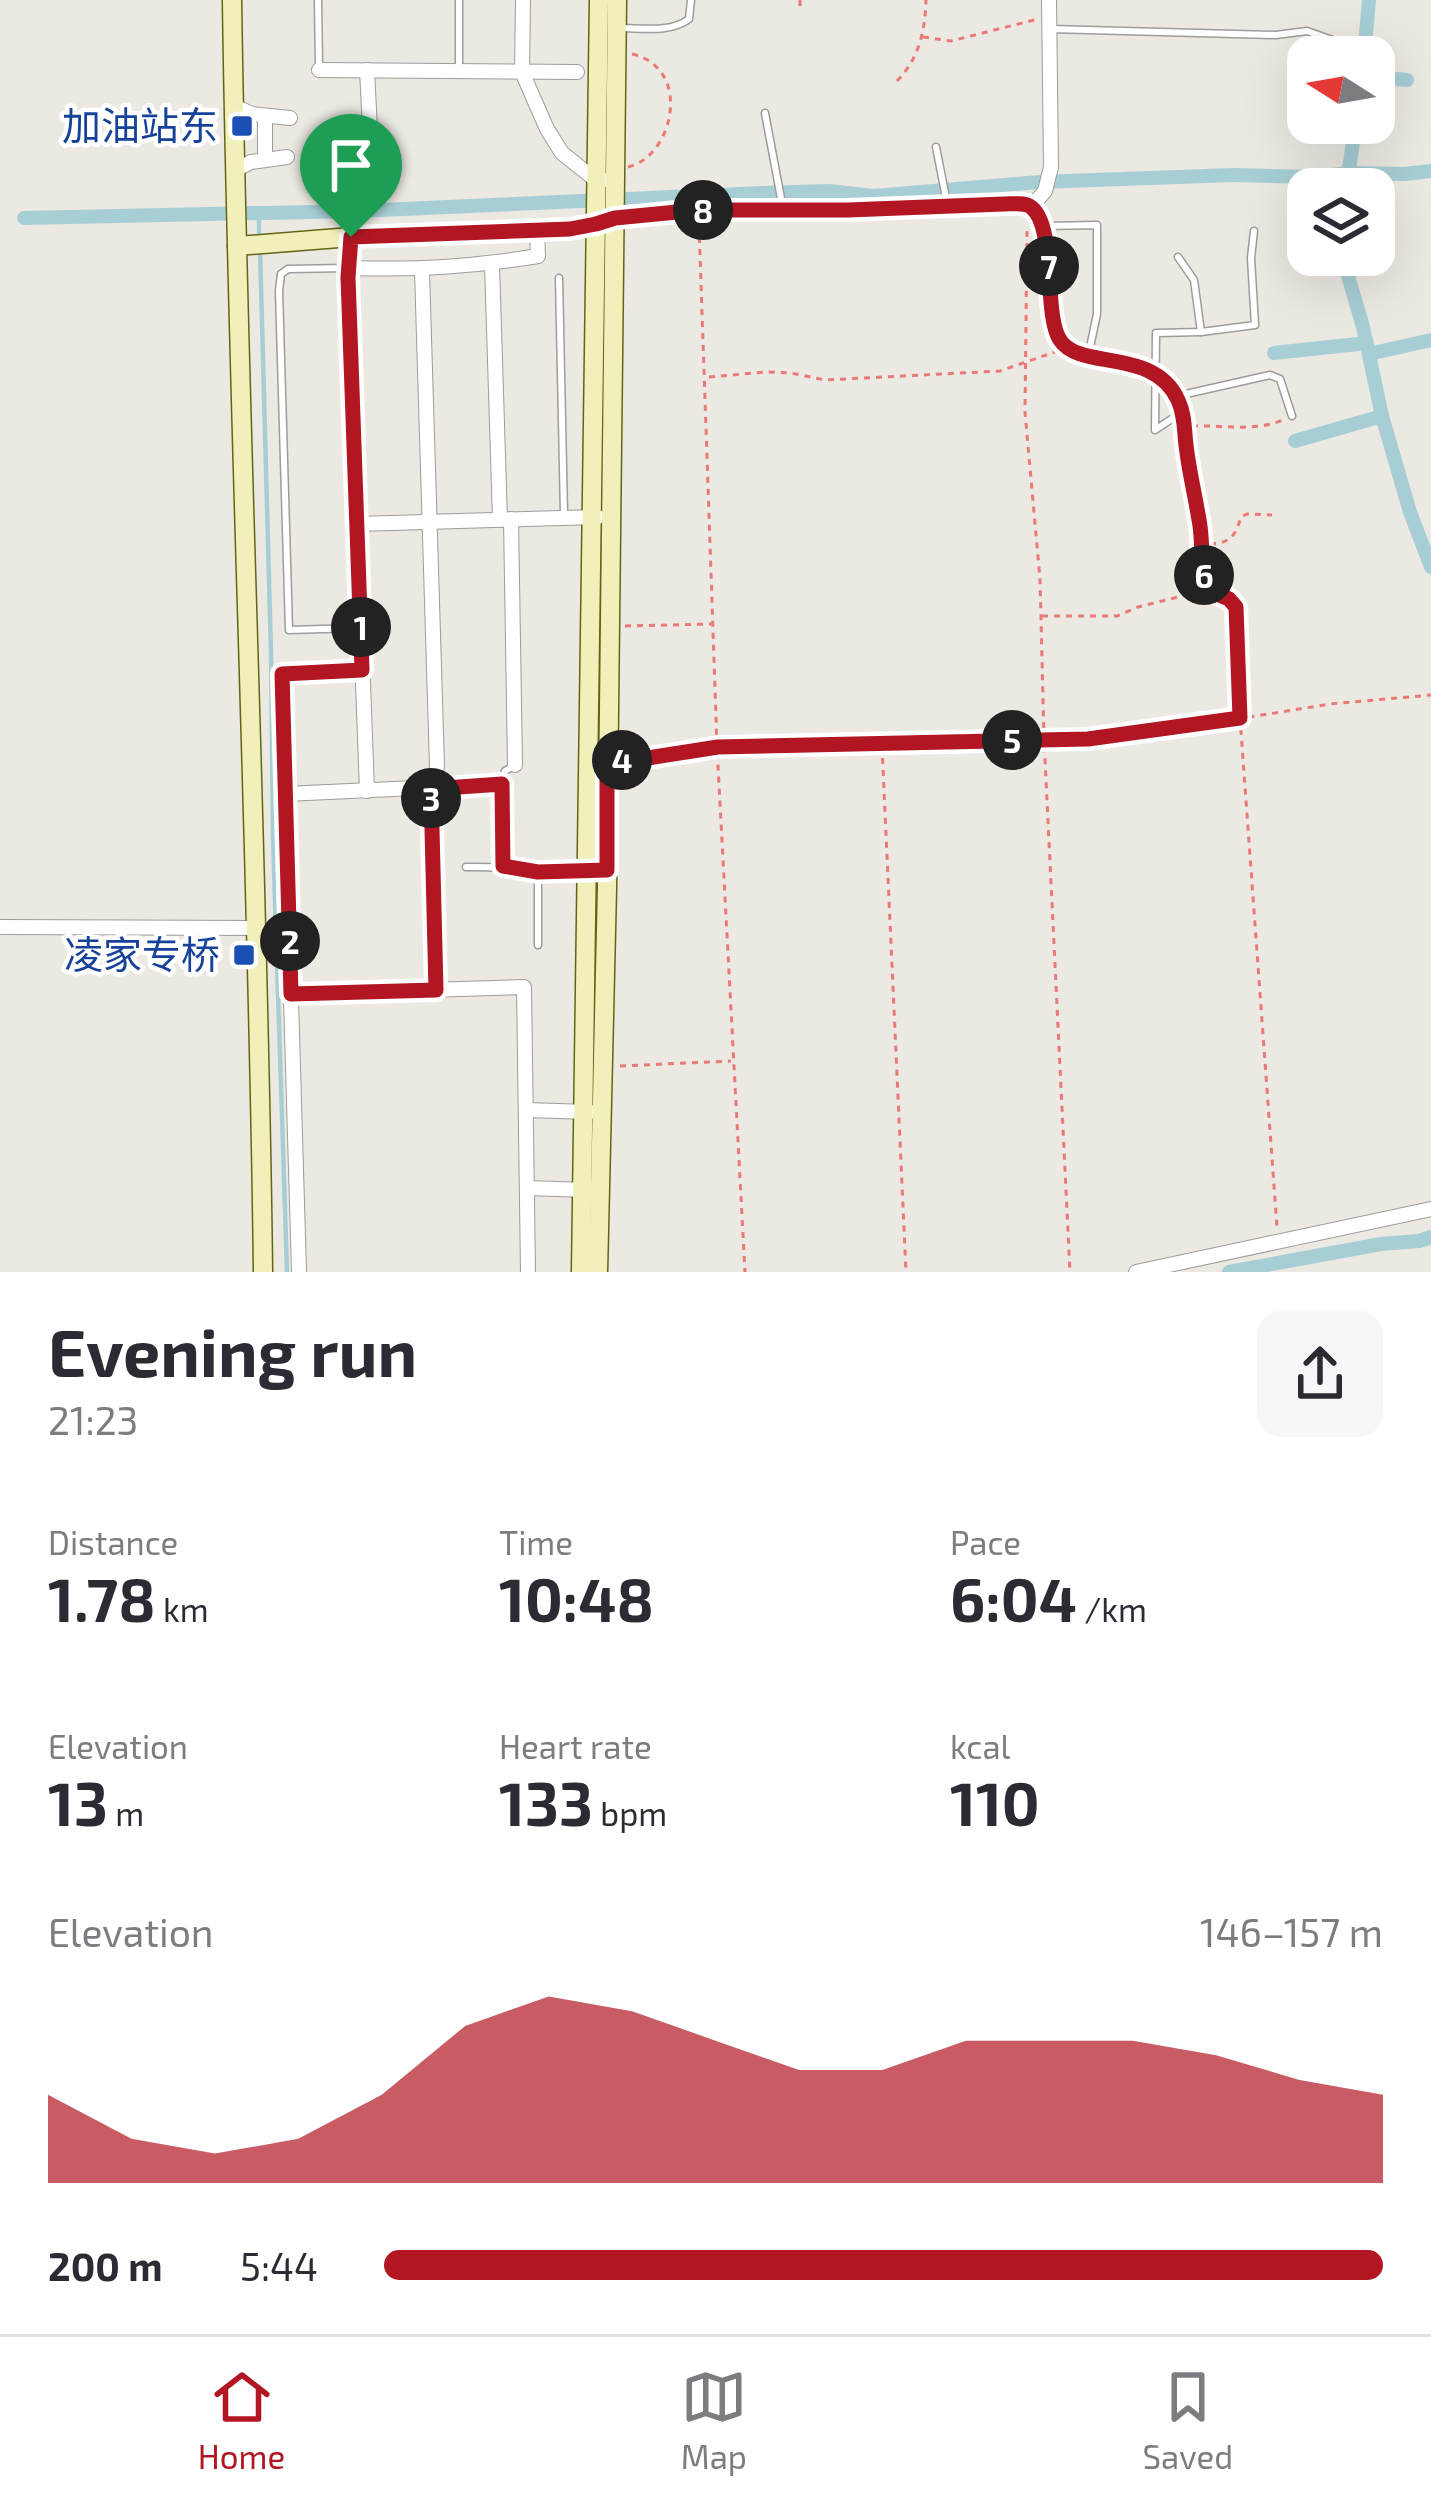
<!DOCTYPE html>
<meta charset="utf-8">
<style>
body{margin:0;font-family:"Exo 2","Noto Sans SC",sans-serif;background:#f7f7f7;color:#2b2b33;height:100vh;display:flex;flex-direction:column;font-size:45px;white-space:nowrap}
*{box-sizing:border-box;margin:0}
p{font-size:39px;color:#7c7c81}
.icon{flex:none;width:66px;height:66px;fill:none;stroke:currentColor;stroke-width:2;stroke-linecap:round;stroke-linejoin:round}
.map{position:relative;height:1272px;overflow:hidden}
.side{display:flex;flex-direction:column;background:#fff;flex:1}
.side>*{flex:none}
.needle{width:78px;rotate:281deg}
.tools{position:absolute;left:1287px;top:36px;display:grid;gap:24px}
.tools a{display:grid;place-items:center;width:108px;height:108px;border-radius:24px;background:#fff;box-shadow:0 12px 48px #0002;font-size:60px}
.pin{position:absolute;display:grid;place-items:center;width:102px;height:102px;color:#fff;margin:-123px -51px;border-radius:50% 50% 50% 0;rotate:-45deg;box-shadow:0 0 12px #0007}
.pin .icon{rotate:45deg}
.km{position:absolute;width:60px;height:60px;margin:-30px;border-radius:50%;background:#222;color:#fff;font-size:33px;line-height:60px;text-align:center}
.round{display:grid;place-items:center;flex:none;width:126px;height:126px;border-radius:24px;background:#f7f7f7}
.headline{display:flex;align-items:center;justify-content:space-between;height:204px;padding:0 48px}
h1{font-size:66px;font-weight:700;line-height:90px}
.stats{display:grid;grid-template-columns:repeat(3,1fr);gap:18px;height:204px;padding:12px 48px}
.stats div{display:grid;align-content:center}
.stats b{font-size:60px;font-weight:700}
.stats small{font-size:33px;font-weight:400}
.stats p{font-size:33px}
.chart{height:336px;padding:24px 48px}
.chart p{display:flex;justify-content:space-between}
.chart svg{width:100%;height:216px;margin-top:12px;fill:#b11622;opacity:.7}
ul{padding:0 48px;list-style:none;font-size:39px}
li{display:grid;grid-template-columns:192px 144px 1fr;align-items:center;height:90px}
li i{height:30px;border-radius:15px;background:#b11622}
.dock{display:flex;justify-content:space-around;align-items:center;height:168px;border-top:3px solid #e1e1e2;background:#fff;font-size:33px;color:#7c7c81}
.dock a{display:grid;justify-items:center;gap:6px}
.dock .selected{color:#b11622}
.map>svg:first-child{display:block}
.lines{fill:none;stroke-linecap:round;stroke-linejoin:round}
.stream{stroke:#a7ced5;stroke-width:4.5}
.canal{stroke:#a7ced5;stroke-width:14}
.lane-casing{stroke:#9d9d9d;stroke-width:9}
.street-casing{stroke:#9d9d9d;stroke-width:16}
.secondary-casing{stroke:#626511;stroke-width:21}
.path{stroke:#e97a76;stroke-width:3;stroke-dasharray:6 6;stroke-linecap:butt}
.lane{stroke:#fff;stroke-width:6}
.street{stroke:#fff;stroke-width:14}
.secondary{stroke:#f1f0bb;stroke-width:18}
.route-casing{stroke:#fff;stroke-width:24}
.route{stroke:#b11622;stroke-width:15}
.transit-dot{fill:#1a4fb4;stroke:#fff;stroke-width:4.5}
.labels{text-anchor:middle;stroke-width:9;stroke-linejoin:round;paint-order:stroke}
.transit-label{font-size:39px;fill:#164399;stroke:#fff;text-anchor:end}
</style>
<div class="map">
<svg width="1431" height="1272" viewBox="0 0 1431 1272">
<rect width="100%" height="100%" fill="#ece8e2"/>
<g class="lines">
<g class="stream">
<path d="M 259,213 L 259,237"/>
<path d="M 260,249 L 271,652 L 273,837 L 287,1272"/>
</g>
<g class="canal">
<path d="M 1364,57 L 1369,0"/>
<path d="M 1374,77 L 1407,80"/>
<path d="M 1346,189 L 1356,123"/>
<path d="M 24,218 L 357,211 L 762,193 L 828,191 L 874,196 L 1039,182 L 1234,175 L 1316,177 L 1349,173 L 1404,174 L 1431,171"/>
<path d="M 1342,255 L 1363,327 L 1382,416 L 1410,512 L 1431,567"/>
<path d="M 1274,353 L 1367,343"/>
<path d="M 1369,354 L 1431,340"/>
<path d="M 1295,441 L 1382,416"/>
<path d="M 1229,1272 L 1381,1244 L 1419,1241 L 1431,1237"/>
</g>
<defs>
<g id="lane">
<path d="M 318,0 L 319,67"/>
<path d="M 459,0 L 459,68"/>
<path d="M 620,28 C 642,28 671,33 689,19 L 691,0"/>
<path d="M 1050,29 L 1276,35 L 1307,31 L 1338,42"/>
<path d="M 765,113 L 783,209"/>
<path d="M 936,147 L 947,203"/>
<path d="M 1045,226 L 1097,225 L 1097,314 L 1089,352"/>
<path d="M 1178,257 L 1194,280 L 1201,332"/>
<path d="M 346,268 L 288,269 L 281,274 L 279,291 L 289,630 L 357,628"/>
<path d="M 559,278 L 564,514"/>
<path d="M 1177,396 L 1270,375 L 1280,379 L 1292,416"/>
<path d="M 1179,414 L 1155,430 L 1156,333 L 1201,332 L 1255,325 L 1251,258 L 1254,231"/>
<path d="M 1185,421 L 1185,442 L 1201,538 L 1204,580"/>
<path d="M 285,794 L 282,673 L 359,671"/>
<path d="M 503,866 L 502,784 L 505,771 L 512,767"/>
<path d="M 466,867 C 506,866 544,872 583,870"/>
<path d="M 538,945 L 538,872"/>
</g>
<g id="street">
<path d="M 523,0 L 522,72 L 547,129 L 562,153 L 597,181 L 604,180"/>
<path d="M 319,70 L 577,72"/>
<path d="M 367,70 L 373,190"/>
<path d="M 234,106 L 252,114 L 290,118"/>
<path d="M 265,116 L 265,159"/>
<path d="M 235,170 L 251,162 L 287,157"/>
<path d="M 1031,207 L 1045,191 L 1051,167 L 1049,0"/>
<path d="M 615,218 L 698,210 L 848,210 L 1023,204 L 1031,207 L 1039,219 L 1046,245 L 1055,327 C 1076,383 1155,333 1184,418"/>
<path d="M 351,237 L 348,277 L 367,791"/>
<path d="M 492,264 L 500,520"/>
<path d="M 350,268 C 416,270 472,267 538,256 L 537,230"/>
<path d="M 422,271 L 437,767 L 431,789 L 436,990"/>
<path d="M 511,519 L 515,765"/>
<path d="M 357,524 L 598,517"/>
<path d="M 0,927 L 257,928"/>
<path d="M 291,994 L 524,987 L 528,1272"/>
<path d="M 526,1110 L 590,1112"/>
<path d="M 527,1188 L 588,1190"/>
<path d="M 299,1272 L 285,794 L 502,784"/>
<path d="M 1136,1272 L 1431,1209"/>
</g>
<g id="secondary">
<path d="M 232,0 C 238,424 258,848 263,1272"/>
<path d="M 237,246 L 351,237 L 570,229 L 604,221"/>
<path d="M 581,1272 L 599,0"/>
<path d="M 598,1272 L 607,888 L 617,0"/>
</g>
</defs>
<use href="#lane" class="lane-casing"/>
<use href="#street" class="street-casing"/>
<use href="#secondary" class="secondary-casing"/>
<g class="path">
<path d="M 800,0 L 800,12"/>
<path d="M 923,37 L 951,41 L 1038,19"/>
<path d="M 897,81 C 919,58 925,32 926,0"/>
<path d="M 628,167 C 674,156 693,68 632,54"/>
<path d="M 699,225 L 717,747 L 745,1272"/>
<path d="M 1027,231 L 1025,412 L 1040,579 L 1044,739 L 1070,1272"/>
<path d="M 709,377 L 766,372 L 791,373 L 825,380 L 1000,371 L 1055,352"/>
<path d="M 1192,426 C 1223,425 1254,432 1283,420"/>
<path d="M 1210,544 C 1230,543 1235,537 1241,517 L 1247,514 L 1272,515"/>
<path d="M 1208,588 C 1216,597 1227,597 1236,607 L 1240,718 L 1277,1227"/>
<path d="M 1042,616 L 1117,616 L 1138,607 L 1186,595 L 1195,588"/>
<path d="M 625,626 L 712,624"/>
<path d="M 882,746 L 906,1272"/>
<path d="M 627,760 L 717,747 L 1088,739 L 1157,732 L 1330,704 L 1431,695"/>
<path d="M 620,1066 L 731,1061"/>
</g>
<use href="#lane" class="lane"/>
<use href="#street" class="street"/>
<use href="#secondary" class="secondary"/>
</g>
<g class="lines">
<defs>
<path id="route" d="M 1004,204 C 1012,204 1024,202 1031,207 C 1057,227 1043,315 1060,340 C 1080,371 1154,347 1178,400 C 1185,415 1184,429 1186,445 C 1189,472 1196,499 1200,526 C 1203,547 1200,570 1208,590 L 1229,599 L 1236,607 L 1240,718 L 1088,739 L 718,747 L 635,760 L 607,760 L 607,870 L 538,872 L 503,866 L 502,784 L 431,789 L 436,990 L 291,994 L 282,674 L 362,670 L 348,277 L 351,237 L 570,229 L 596,224 L 615,218 L 698,210 L 848,210 Z"/>
</defs>
<use href="#route" class="route-casing"/>
<use href="#route" class="route"/>
</g>
<g class="transit-dot">
<rect x="230" y="114" width="24" height="24" rx="6"/>
<rect x="232" y="943" width="24" height="24" rx="6"/>
</g>
<g class="labels">
<g class="transit-label">
<text x="218" y="140">加油站东</text>
<text x="220" y="969">凌家专桥</text>
</g>
</g>
</svg>
<div class="tools">
<a><svg class="needle" viewBox="-14 -14 28 28"><path d="M0-13l5 13h-10z" fill="#e53935"/><path d="M0 13l5-13h-10z" fill="#7c7c81"/></svg></a>
<a><svg class="icon" aria-label="layers" viewBox="0 0 24 24"><path d="M12 4l9 5-9 5-9-5zM3 14l9 5 9-5"/></svg></a>
</div>
<div class="pin" style="left:351px;top:237px;background:#1e9e55"><svg class="icon" aria-label="arrive" viewBox="0 0 24 24"><path d="M6 21V4h12l-3 4 3 4H6"/></svg></div>
<b class="km" style="left:361px;top:627px">1</b>
<b class="km" style="left:290px;top:941px">2</b>
<b class="km" style="left:431px;top:798px">3</b>
<b class="km" style="left:622px;top:760px">4</b>
<b class="km" style="left:1012px;top:740px">5</b>
<b class="km" style="left:1204px;top:575px">6</b>
<b class="km" style="left:1049px;top:266px">7</b>
<b class="km" style="left:703px;top:210px">8</b>
</div>
<section class="side">
<div class="headline"><div><h1>Evening run</h1><p>21:23</p></div><a class="round"><svg class="icon" aria-label="share" viewBox="0 0 24 24"><path d="M12 15V3M7 8l5-5 5 5M5 13v7h14v-7"/></svg></a></div>
<div class="stats">
<div><p>Distance</p><b>1.78<small> km</small></b></div>
<div><p>Time</p><b>10:48</b></div>
<div><p>Pace</p><b>6:04<small> /km</small></b></div>
</div>
<div class="stats">
<div><p>Elevation</p><b>13<small> m</small></b></div>
<div><p>Heart rate</p><b>133<small> bpm</small></b></div>
<div><p>kcal</p><b>110</b></div>
</div>
<div class="chart"><p><span>Elevation</span>146–157 m</p>
<svg viewBox="0 0 160 44" preserveAspectRatio="none"><path d="M0 44V26L10 35L20 38L30 35L40 26L50 12L60 6L70 9L80 15L90 21L100 21L110 15L120 15L130 15L140 18L150 23L160 26V44z"/></svg>
</div>
<ul>
<li><b>200 m</b>5:44<i style="width:100%"></i></li>
</ul>
</section>
<nav class="dock">
<a class="selected"><svg class="icon" aria-label="home" viewBox="0 0 24 24"><path d="M3 11l9-7 9 7M6 9v11h12V9"/></svg>Home</a>
<a><svg class="icon" aria-label="map" viewBox="0 0 24 24"><path d="M3 6l6-2 6 2 6-2v14l-6 2-6-2-6 2zM9 4v14M15 6v14"/></svg>Map</a>
<a><svg class="icon" aria-label="saved" viewBox="0 0 24 24"><path d="M7 4h10v16l-5-4-5 4z"/></svg>Saved</a>
</nav>
